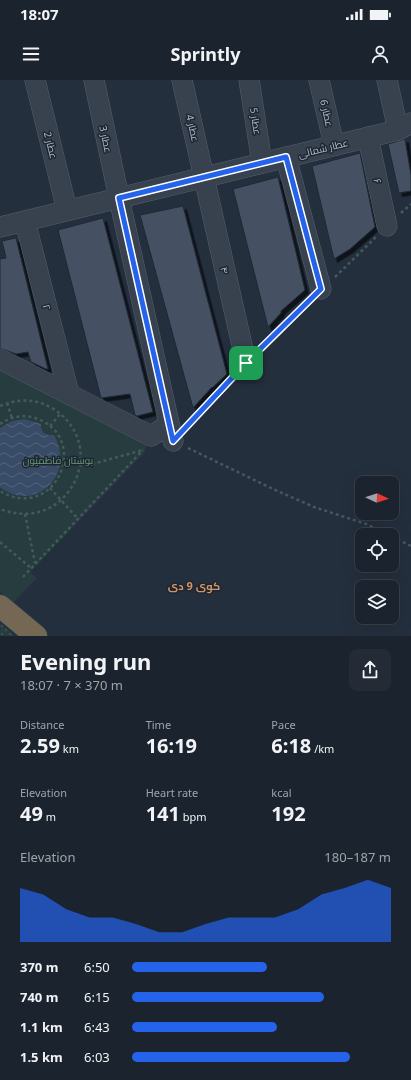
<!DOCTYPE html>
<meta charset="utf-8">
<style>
body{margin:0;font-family:"Noto Sans",Cairo,sans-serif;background:#242b36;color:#f1f3f6;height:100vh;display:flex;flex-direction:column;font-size:15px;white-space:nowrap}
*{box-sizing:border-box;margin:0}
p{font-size:13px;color:#a0a4aa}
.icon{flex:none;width:22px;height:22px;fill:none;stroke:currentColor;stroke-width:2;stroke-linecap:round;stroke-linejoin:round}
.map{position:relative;height:556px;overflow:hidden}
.drawer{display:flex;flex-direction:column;background:#1b232e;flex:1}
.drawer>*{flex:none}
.needle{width:26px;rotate:94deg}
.tools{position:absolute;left:355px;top:396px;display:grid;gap:8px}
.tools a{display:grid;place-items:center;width:44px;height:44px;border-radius:8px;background:#1b232e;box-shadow:0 4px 16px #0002,0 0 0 1px #39404a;font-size:20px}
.pin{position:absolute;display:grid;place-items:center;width:34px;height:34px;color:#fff;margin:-17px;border-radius:8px;box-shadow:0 2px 6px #0006}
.round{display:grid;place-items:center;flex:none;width:42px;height:42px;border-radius:8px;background:#242b36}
.headline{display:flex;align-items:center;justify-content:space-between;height:68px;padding:0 20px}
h1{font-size:22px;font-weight:700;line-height:30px}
.stats{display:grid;grid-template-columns:repeat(3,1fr);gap:6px;height:68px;padding:4px 20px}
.stats div{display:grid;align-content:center}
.stats b{font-size:20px;font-weight:700}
.stats small{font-size:11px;font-weight:400}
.stats p{font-size:11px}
.chart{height:112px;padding:8px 20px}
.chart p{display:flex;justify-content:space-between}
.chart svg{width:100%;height:72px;margin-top:4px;fill:#2563eb;opacity:.7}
ul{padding:0 20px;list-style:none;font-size:13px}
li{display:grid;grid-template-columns:64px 48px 1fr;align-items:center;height:30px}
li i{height:10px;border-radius:5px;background:#2563eb}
.status{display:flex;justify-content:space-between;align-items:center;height:28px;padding:0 20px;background:#1b232e;direction:ltr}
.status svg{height:11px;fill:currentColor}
header{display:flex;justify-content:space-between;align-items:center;height:52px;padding:0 20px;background:#1b232e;font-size:18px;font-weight:700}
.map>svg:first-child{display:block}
.grass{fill:url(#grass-dots)}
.park{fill:#263c3f}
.water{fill:url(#water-waves)}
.building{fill:#455162;stroke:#1f2835;filter:url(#shadow)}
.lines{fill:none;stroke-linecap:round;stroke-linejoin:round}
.minor-casing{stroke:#565f6c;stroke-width:21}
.highway-casing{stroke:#434c59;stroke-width:23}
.path{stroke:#44595c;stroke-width:2.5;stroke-dasharray:3 3;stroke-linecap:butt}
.minor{stroke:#38414e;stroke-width:20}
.highway{stroke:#746855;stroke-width:22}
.route-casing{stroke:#fff;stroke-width:8}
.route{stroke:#2563eb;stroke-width:5}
.labels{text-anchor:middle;stroke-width:3;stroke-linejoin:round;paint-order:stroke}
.street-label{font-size:10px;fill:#b4bcc9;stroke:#1d2633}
.park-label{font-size:10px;fill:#6b9a76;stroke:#1d2633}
.neighbourhood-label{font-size:11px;font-weight:bold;fill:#d59563;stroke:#1d2633}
</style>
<div class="status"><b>18:07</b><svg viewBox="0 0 49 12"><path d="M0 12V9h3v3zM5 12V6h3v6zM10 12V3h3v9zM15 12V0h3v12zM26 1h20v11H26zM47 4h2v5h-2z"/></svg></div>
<header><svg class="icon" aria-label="menu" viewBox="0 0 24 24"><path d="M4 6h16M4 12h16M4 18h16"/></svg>Sprintly<svg class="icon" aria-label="person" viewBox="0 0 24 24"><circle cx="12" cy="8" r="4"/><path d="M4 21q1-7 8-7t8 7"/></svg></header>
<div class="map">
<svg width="411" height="556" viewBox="0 0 411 556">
<defs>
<pattern id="grass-dots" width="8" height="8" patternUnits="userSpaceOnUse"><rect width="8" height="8" fill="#263c3f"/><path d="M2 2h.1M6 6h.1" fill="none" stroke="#435659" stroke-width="1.8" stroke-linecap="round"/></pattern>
<pattern id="water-waves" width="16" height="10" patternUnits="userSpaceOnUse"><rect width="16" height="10" fill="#394c67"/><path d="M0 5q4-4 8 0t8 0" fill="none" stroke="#53647b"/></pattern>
<filter id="shadow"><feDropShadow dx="3.5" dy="3.5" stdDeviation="0" flood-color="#0009"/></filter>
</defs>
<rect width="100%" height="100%" fill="#242f3e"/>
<path class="grass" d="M 0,543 L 15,556 L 0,556 Z"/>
<path class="park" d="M 0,286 L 147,365 L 144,373 L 30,492 L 37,498 L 13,523 L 0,512 Z"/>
<path class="water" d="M 25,339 L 41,344 C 40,352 46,356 54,355 C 77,395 34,434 0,407 L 0,348 L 12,341 Z"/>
<g class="building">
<path d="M 405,59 L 411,95 L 411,111 L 399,113 L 388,64 Z"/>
<path d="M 360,73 L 375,147 L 350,169 L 334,179 L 312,86 Z"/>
<path d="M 278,97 L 305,210 L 281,231 L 281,233 L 268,247 L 233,109 Z"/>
<path d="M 183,126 L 227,294 L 212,308 L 212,307 L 193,328 L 140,135 Z"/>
<path d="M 103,138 L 153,332 L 137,336 L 135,335 L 130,314 L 101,318 L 58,150 Z"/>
<path d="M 16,158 L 48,289 L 46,289 L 31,282 L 28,272 L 16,274 L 0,268 L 0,179 L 6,178 L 2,161 Z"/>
</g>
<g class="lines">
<defs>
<g id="minor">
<path d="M 35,0 L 67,130"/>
<path d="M 94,0 L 119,118 L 173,361"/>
<path d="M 182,0 L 246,283"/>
<path d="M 249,0 L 262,83"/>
<path d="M 319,0 L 334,65"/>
<path d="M 387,0 L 398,50"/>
<path d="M 368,57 L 387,146"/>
<path d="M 286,77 L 321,209"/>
<path d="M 25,141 L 69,314"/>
<path d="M 0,147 L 398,50 L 411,43"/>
<path d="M 0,279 L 151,356 L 169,345"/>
</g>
<path id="highway" d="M 0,526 L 36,556"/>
</defs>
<use href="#minor" class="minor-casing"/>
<use href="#highway" class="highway-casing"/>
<g class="path">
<path d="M 401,133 L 411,124"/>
<path d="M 335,197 L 376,157"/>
<path d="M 259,271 L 311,220"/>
<path d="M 7,323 L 12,338"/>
<path d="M 0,326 C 17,319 34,318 50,327 C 113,362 70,456 0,429"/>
<path d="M 0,344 C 10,337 23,334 35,338 C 93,357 55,444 0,411"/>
<path d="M 50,346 L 61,333"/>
<path d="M 187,346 L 236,294"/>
<path d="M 188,368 L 273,409 L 314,427 L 366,444 L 389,455"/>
<path d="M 80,385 L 89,385 L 143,370"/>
<path d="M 50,408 L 78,439"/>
<path d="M 25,434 L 35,483"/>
<path d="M 392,457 L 411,466"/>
<path d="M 0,462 L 31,488"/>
<path d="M 23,497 L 143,370"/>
</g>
<use href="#minor" class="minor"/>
<use href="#highway" class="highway"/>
</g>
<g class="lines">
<defs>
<path id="route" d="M 286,77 L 321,209 L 246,283 L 173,361 L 119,118 Z"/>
</defs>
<use href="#route" class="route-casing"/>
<use href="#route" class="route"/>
</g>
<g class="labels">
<g class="street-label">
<text transform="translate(327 33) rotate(77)" y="4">عطار 6</text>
<text transform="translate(256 41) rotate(81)" y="4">عطار 5</text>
<text transform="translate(193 48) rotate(77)" y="4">عطار 4</text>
<text transform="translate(106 59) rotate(78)" y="4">عطار 3</text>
<text transform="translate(51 65) rotate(76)" y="4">عطار 2</text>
<text transform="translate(323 68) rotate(-14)" y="4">عطار شمالی</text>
<text transform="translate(378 101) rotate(78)" y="4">۶</text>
<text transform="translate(225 190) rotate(77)" y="4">۴</text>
<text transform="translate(47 227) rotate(76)" y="4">۲</text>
</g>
<g class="park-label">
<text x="58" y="384">بوستان فاطمیّون</text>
</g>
<g class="neighbourhood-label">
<text x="194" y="510">کوی 9 دی</text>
</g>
</g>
</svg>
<div class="tools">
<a><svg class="needle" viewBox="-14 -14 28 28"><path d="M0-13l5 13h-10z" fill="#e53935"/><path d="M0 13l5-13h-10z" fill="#a0a4aa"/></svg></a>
<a><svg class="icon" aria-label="locate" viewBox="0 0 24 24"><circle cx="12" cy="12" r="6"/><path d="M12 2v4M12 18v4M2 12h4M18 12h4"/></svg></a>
<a><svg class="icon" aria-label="layers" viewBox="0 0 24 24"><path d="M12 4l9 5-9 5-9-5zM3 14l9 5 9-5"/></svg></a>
</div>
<div class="pin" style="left:246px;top:283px;background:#1e9e55"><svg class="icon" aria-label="arrive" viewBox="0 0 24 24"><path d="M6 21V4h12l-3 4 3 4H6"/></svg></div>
</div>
<section class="drawer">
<div class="headline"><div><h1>Evening run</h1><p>18:07 · 7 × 370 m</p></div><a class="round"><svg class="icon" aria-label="share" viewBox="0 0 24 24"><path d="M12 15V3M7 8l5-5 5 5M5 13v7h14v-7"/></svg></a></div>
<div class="stats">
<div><p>Distance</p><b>2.59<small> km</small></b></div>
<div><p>Time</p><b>16:19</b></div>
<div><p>Pace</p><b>6:18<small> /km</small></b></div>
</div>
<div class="stats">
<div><p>Elevation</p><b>49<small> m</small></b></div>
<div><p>Heart rate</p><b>141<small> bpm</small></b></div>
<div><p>kcal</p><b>192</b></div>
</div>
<div class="chart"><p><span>Elevation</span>180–187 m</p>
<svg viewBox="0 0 160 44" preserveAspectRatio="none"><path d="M0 44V11L10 15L20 24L30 29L40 29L50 33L60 38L70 38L80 33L90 29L100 29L110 29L120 24L130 15L140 11L150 6L160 11V44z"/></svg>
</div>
<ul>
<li><b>370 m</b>6:50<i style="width:52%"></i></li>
<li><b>740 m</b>6:15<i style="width:74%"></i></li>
<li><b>1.1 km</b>6:43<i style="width:56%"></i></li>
<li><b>1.5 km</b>6:03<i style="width:84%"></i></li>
</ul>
</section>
